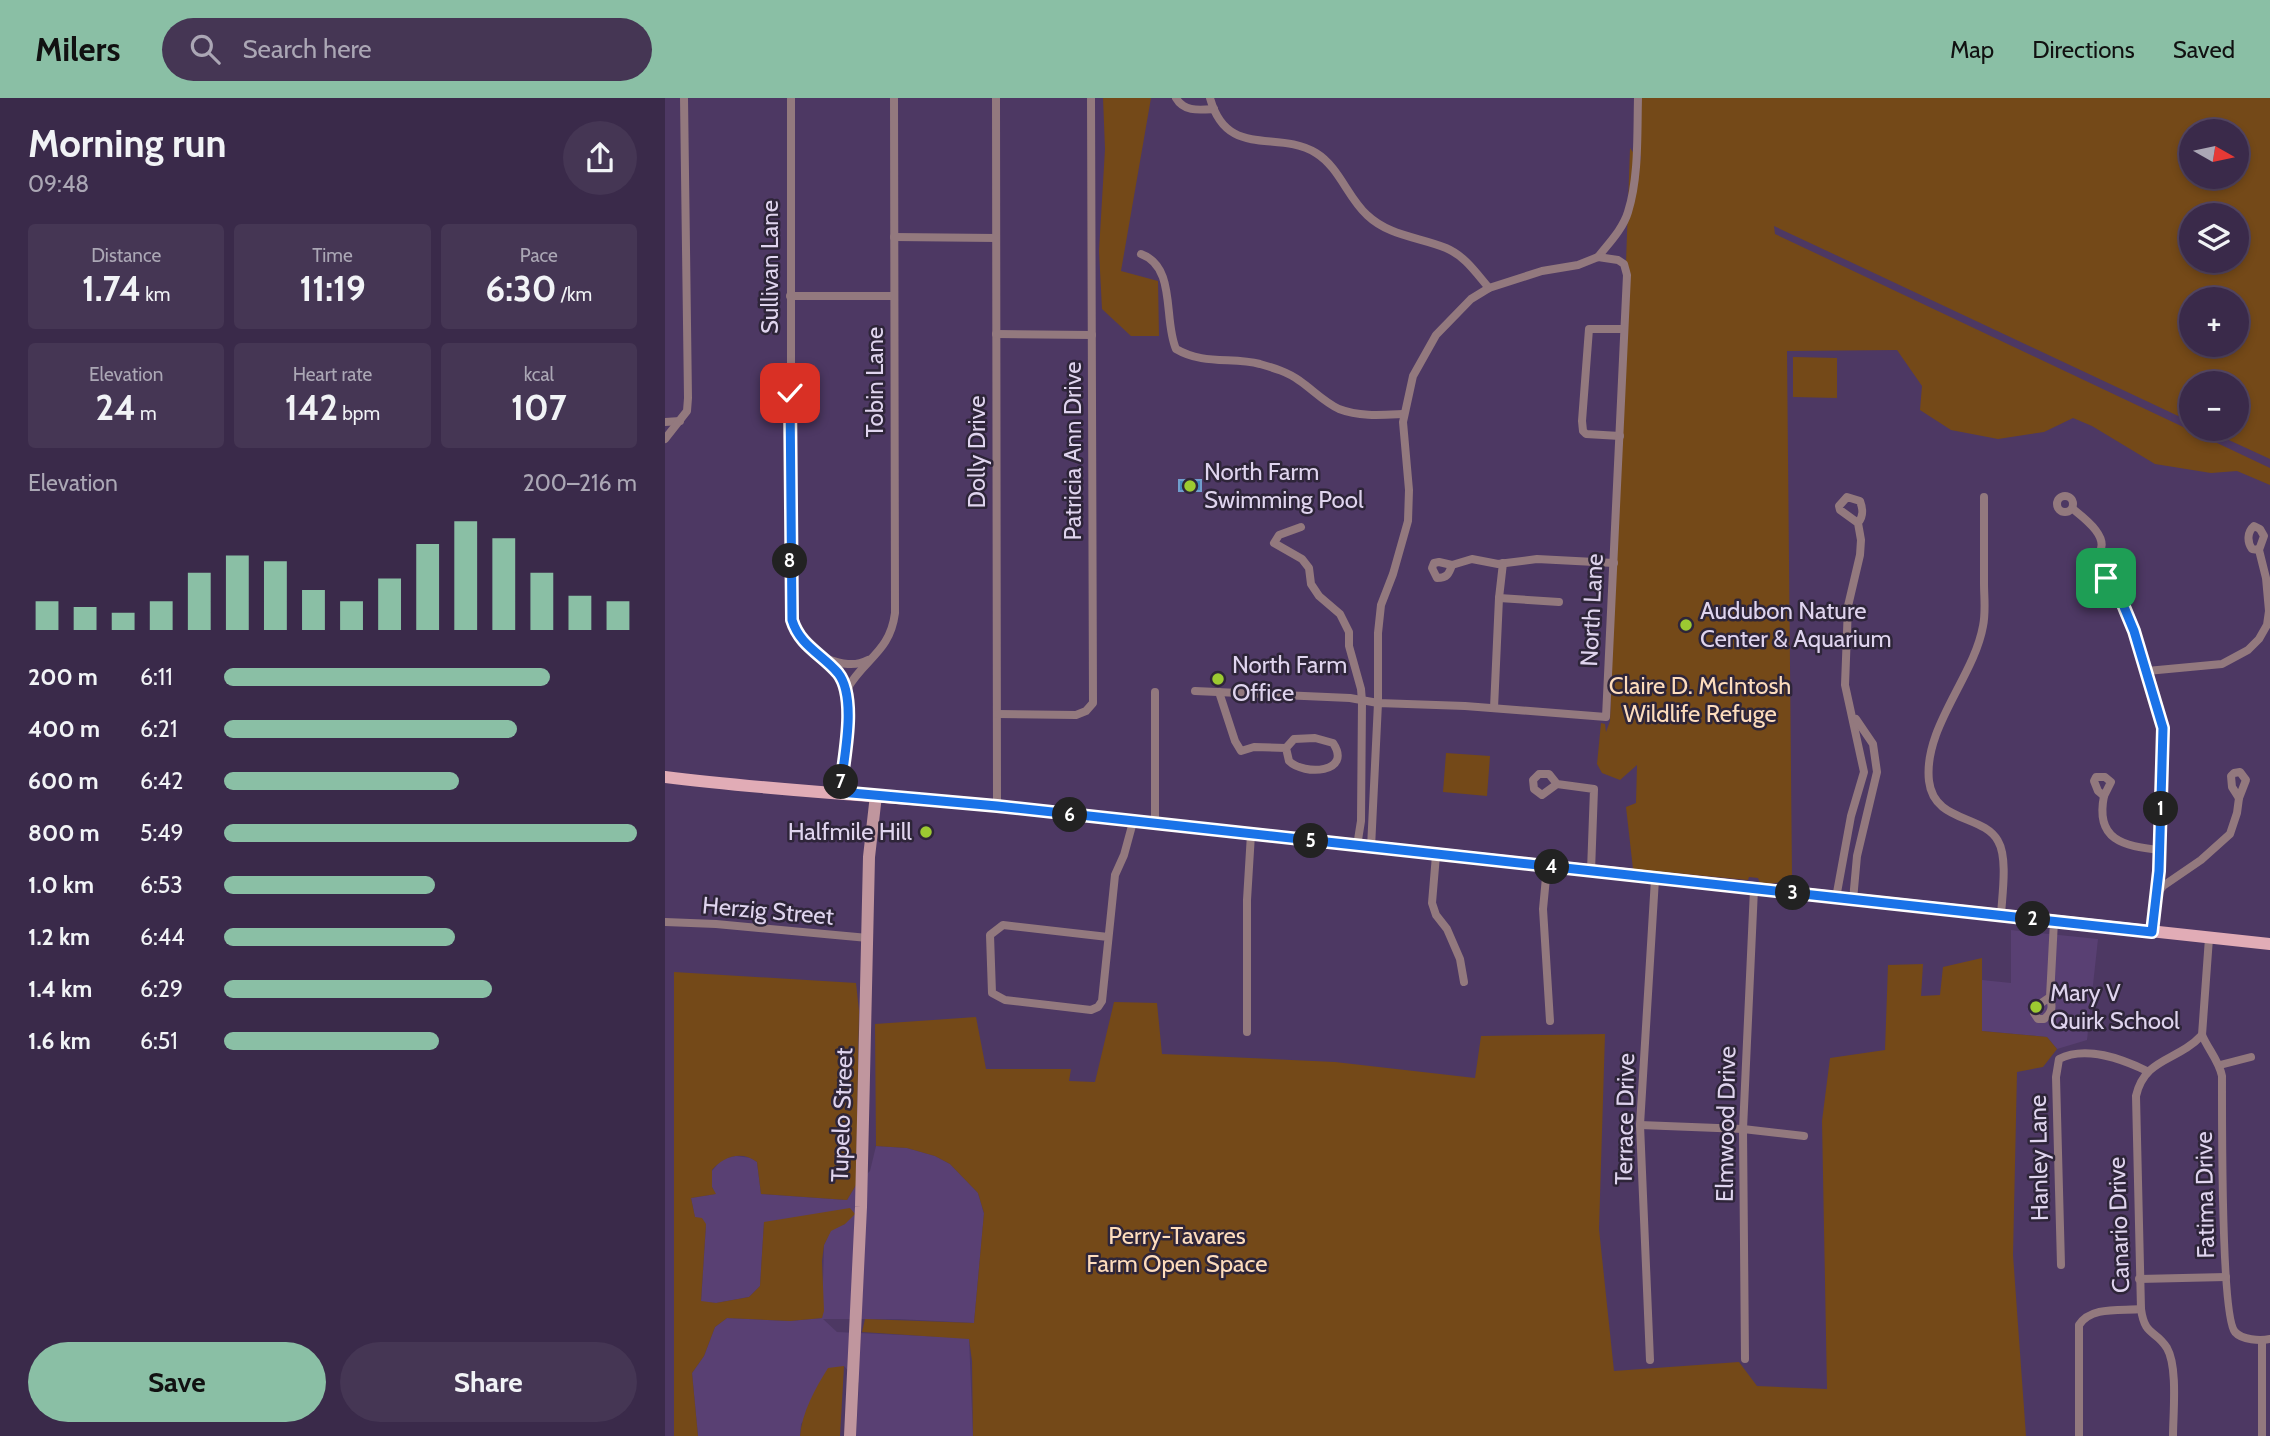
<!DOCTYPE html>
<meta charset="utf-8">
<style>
body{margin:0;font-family:Cabin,sans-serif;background:#453654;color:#f1f3f6;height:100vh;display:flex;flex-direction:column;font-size:26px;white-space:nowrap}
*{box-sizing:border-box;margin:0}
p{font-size:23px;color:#aba7b5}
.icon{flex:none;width:38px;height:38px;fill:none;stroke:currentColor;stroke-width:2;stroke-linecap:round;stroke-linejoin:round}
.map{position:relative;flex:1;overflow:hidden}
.side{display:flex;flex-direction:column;background:#3a2a4a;width:665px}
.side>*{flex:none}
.needle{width:46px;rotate:99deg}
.buttons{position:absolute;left:1514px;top:21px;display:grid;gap:14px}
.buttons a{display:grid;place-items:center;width:70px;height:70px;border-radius:50%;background:#3a2a4a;box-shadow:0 4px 10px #0003,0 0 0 2px #544662;font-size:35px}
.pin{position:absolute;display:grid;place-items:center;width:60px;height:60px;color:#fff;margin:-30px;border-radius:14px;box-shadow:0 4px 10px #0006}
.km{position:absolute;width:35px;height:35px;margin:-18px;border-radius:50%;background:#222;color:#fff;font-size:19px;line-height:35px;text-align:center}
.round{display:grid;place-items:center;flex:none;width:74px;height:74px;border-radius:37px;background:#453654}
.head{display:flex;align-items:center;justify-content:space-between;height:119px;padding:0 28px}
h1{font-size:38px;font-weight:700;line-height:52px}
.stats{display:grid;grid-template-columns:repeat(3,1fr);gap:10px;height:119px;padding:7px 28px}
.stats div{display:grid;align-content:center;border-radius:7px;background:#453654;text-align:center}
.stats b{font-size:35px;font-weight:700}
.stats small{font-size:19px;font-weight:400}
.stats p{font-size:19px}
.chart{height:196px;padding:14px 28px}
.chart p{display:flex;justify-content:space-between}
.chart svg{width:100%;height:126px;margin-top:7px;stroke:#8abfa5;stroke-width:6}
.primary-button{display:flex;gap:14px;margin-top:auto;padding:14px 28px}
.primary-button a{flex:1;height:80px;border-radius:42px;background:#8abfa5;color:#111;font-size:28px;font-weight:700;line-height:80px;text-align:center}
.primary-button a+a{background:#453654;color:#f1f3f6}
ul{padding:0 28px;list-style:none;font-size:23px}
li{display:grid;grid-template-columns:112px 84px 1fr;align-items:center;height:52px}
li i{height:18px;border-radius:9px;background:#8abfa5}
header{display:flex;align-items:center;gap:42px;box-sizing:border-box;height:98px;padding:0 35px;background:#8abfa5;color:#111}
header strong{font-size:33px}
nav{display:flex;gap:38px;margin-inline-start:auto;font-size:24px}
.search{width:490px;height:63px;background:#453654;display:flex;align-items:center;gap:18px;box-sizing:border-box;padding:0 24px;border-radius:38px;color:#aba7b5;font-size:26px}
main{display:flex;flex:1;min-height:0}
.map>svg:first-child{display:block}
.built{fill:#594073}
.green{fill:#744918;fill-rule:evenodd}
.water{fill:#4187bf;stroke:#709ecd;stroke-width:2}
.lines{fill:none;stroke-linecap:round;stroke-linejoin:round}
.minor{stroke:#93797e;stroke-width:8}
.secondary{stroke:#c0969e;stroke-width:12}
.primary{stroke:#e1acb6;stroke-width:12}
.route-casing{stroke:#fff;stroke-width:14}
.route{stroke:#1a73e8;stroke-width:9}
.poi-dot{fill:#9cca31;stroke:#2e2539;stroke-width:2.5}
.labels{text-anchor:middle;stroke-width:5;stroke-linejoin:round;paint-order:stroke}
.street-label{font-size:24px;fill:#dfd4ee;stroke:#2e2539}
.poi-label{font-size:24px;fill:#dfd4ee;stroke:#2e2539;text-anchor:start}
.park-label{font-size:24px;fill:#fddcbc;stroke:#2e2539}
</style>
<header>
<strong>Milers</strong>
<div class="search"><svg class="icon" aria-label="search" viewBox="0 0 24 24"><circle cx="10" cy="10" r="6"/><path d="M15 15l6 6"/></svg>Search here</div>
<nav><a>Map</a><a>Directions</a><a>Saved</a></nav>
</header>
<main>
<section class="side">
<div class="head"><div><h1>Morning run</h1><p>09:48</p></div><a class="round"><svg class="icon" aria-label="share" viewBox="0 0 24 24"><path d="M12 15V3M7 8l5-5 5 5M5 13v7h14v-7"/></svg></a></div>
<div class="stats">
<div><p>Distance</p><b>1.74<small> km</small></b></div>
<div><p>Time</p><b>11:19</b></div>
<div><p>Pace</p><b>6:30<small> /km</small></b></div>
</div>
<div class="stats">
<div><p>Elevation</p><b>24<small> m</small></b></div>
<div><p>Heart rate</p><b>142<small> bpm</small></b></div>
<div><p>kcal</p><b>107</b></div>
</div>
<div class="chart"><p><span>Elevation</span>200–216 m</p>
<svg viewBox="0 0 160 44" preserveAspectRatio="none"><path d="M5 44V34M15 44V36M25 44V38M35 44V34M45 44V24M55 44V18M65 44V20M75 44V30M85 44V34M95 44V26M105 44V14M115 44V6M125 44V12M135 44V24M145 44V32M155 44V34"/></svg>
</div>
<ul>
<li><b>200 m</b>6:11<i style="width:79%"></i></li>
<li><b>400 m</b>6:21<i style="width:71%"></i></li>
<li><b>600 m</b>6:42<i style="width:57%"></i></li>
<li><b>800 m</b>5:49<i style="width:100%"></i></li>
<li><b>1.0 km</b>6:53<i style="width:51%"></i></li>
<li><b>1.2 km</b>6:44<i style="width:56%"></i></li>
<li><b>1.4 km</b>6:29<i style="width:65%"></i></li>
<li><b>1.6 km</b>6:51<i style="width:52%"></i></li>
</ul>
<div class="primary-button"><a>Save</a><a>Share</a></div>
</section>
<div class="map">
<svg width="1605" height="1338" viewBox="0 0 1605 1338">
<rect width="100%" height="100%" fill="#4d3863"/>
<g class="built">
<path d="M 1346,832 L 1433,841 L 1422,942 L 1392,951 L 1382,939 L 1317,933 L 1317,882 L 1346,885 Z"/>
<path d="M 211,1048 L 242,1050 L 270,1058 L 285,1066 L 313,1095 L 319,1116 L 309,1225 L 233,1221 L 158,1221 L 172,1234 L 304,1240 L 308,1338 L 191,1338 L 194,1285 L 179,1268 L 136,1326 L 135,1338 L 33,1338 L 27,1275 L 39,1258 L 50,1229 L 62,1220 L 124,1223 L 157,1220 L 159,1147 L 166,1132 L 180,1126 L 99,1124 L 95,1188 L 84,1199 L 51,1205 L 36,1204 L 41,1127 L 30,1120 L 26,1100 L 50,1096 L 47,1089 L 47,1073 L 57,1061 L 71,1058 L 86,1060 L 92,1064 L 96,1096 L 182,1102 L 191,1087 L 205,1073 Z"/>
</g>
<g class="green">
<path d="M 438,0 L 486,0 L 456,173 L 493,183 L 494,238 L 466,238 L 437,211 L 434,153 L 440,51 Z"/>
<path d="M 972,0 L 1605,0 L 1605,361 L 1540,331 L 1572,331 L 1572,285 L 1526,285 L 1526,324 L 1109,128 L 1110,136 L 1605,370 L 1605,387 L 1572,373 L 1546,375 L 1490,366 L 1427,328 L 1408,320 L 1379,334 L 1333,341 L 1286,332 L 1255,312 L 1257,288 L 1232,252 L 1122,253 L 1127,777 L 1127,783 C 1115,782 1107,788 1095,785 L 1093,780 L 1084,779 L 1083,782 L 968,771 L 961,709 L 971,705 L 972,667 L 955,682 L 937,675 L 932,666 L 936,625 L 940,626 L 941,634 L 945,623 L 965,50 L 975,64 L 976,58 L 969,54 ZM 1526,33 L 1572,33 L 1572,79 L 1526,79 ZM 1526,117 L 1572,117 L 1572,163 L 1526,163 ZM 1526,201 L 1572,201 L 1572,247 L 1526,247 Z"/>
<path d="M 1128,259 L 1172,260 L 1172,300 L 1128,299 Z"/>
<path d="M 781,655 L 825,658 L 822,698 L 778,694 Z"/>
<path d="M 1317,860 L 1317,933 L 1382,939 L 1392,951 L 1378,969 L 1352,974 L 1348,1157 L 1361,1338 L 308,1338 L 307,1263 L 304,1241 L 197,1234 L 200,1221 L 309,1225 L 319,1115 L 313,1095 L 285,1066 L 270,1058 L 242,1050 L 211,1048 L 210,926 L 311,919 L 321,971 L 406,971 L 404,983 L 430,984 L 449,904 L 492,905 L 497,956 L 670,964 L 810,980 L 816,938 L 940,936 L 934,1131 L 949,1273 L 1074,1264 L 1092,1288 L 1162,1291 L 1157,1023 L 1165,960 L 1220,952 L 1223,867 L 1258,866 L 1256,898 L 1275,897 L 1278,869 Z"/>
<path d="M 9,874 L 191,885 L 194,913 L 191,1087 L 182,1102 L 96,1096 L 92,1064 C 76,1052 58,1059 47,1072 L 47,1089 L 51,1096 L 26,1100 L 30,1119 L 37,1120 L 41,1126 L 36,1203 L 51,1205 L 84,1199 L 95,1188 L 99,1124 L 185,1110 L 190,1116 L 180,1126 L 166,1133 L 159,1147 L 157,1163 L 159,1213 L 157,1220 L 125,1223 L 62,1220 L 50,1229 L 39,1258 L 27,1275 L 33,1338 L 9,1338 Z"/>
<path d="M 179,1268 L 175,1338 L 135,1338 C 137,1314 150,1291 163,1270 Z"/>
</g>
<rect class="water" x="514" y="382" width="22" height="11"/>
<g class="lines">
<g class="minor">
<path d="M 126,0 L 126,506 C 127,517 128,528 134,538 C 146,558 174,566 181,590 C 188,614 177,668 175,694"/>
<path d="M 331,0 L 332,708"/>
<path d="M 511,0 C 519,14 534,12 549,11"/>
<path d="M 545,0 C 562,62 612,31 651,55 C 674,69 683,100 702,117 C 724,138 754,139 781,150 C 800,158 811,175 824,190"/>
<path d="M 229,139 L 331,140"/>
<path d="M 476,156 C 512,169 498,222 511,251 C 538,267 567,259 595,266 C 609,270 623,274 635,283 C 648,292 659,304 674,311 C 695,319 717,317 738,316"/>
<path d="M 933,159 C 943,146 958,131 963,114 C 974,79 972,37 973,0"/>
<path d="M 125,198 L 229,198"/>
<path d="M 331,236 L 427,237"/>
<path d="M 0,324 L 15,323"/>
<path d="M 955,338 L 921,336 L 918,333 L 917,323 L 924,231 L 959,231"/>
<path d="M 0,341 L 22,313 L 23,300 L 19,0"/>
<circle cx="1400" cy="406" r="8"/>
<path d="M 1319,399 C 1319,428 1319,456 1319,485 C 1319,499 1321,514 1318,528 C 1309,579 1258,630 1264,683 C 1269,725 1318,716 1333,743 C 1343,760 1337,798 1336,817"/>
<path d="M 1408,411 C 1419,420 1445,439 1434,455 C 1427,466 1418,467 1417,482 L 1421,487 L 1429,488 L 1441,480"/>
<path d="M 636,429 L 614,437 L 609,445 L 637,461 L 644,470 L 646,486 L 654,498 L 675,516 L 684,534 L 684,548 L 696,591 L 697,603 L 696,723 L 692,748"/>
<path d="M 1433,457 L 1441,480 L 1457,504 L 1469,533 L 1498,630 L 1494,773 L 1487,834"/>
<path d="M 774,464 L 787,467 C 784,476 782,480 772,480 L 767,470 L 769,465 Z"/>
<path d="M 787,467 L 807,461 L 833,466 L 872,461 L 949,465"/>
<path d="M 834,500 L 894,504"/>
<path d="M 162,561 C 176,566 190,569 203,562"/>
<path d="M 1482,573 L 1557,566 L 1583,552 L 1594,541 L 1602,527 L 1604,513 L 1601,480 L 1594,452 L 1599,438 L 1595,431 L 1589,428 C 1582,434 1582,444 1587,451 L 1594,452"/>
<path d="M 182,591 C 200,560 225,554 230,515 L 229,0"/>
<path d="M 530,593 L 685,600 L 713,605 L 800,608 L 941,619 L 962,177 L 959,166 L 953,162 L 933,159 L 913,167 L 877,173 L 824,190 L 806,201 L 771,237 L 748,278 L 738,324 L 744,392 L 743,423 L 728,476 L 716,507 L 713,535 L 713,605 L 706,750"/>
<path d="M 554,594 L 570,643 L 576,653 L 589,649 L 621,650 L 629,641 L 650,640 L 668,645 C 688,675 639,678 624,663 L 621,650"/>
<path d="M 829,610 L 834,500 L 838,465"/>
<path d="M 332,616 L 411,617 L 421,613 L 428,605 L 426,0"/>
<path d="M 1575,674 L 1581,682 L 1574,700 L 1567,689 L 1566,678 L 1569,675 Z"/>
<path d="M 1431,679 L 1440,679 L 1446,684 L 1439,698 L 1433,693 L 1429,683 Z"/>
<path d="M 892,686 L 877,697 L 869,691 L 868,682 L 874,676 L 884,676 L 892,686 L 929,691 L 926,773"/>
<path d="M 1439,698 C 1430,742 1458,748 1495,752"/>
<path d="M 490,726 L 490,594"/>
<path d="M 771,757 L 767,805 L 771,817 L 782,831 L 795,861 L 799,884"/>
<path d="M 882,769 L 878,811 L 885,923"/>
<path d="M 1493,795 L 1498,788 L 1536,762 L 1565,736 L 1572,715 L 1574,700"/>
<path d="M 1171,800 L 1186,718 L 1199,674 L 1180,587 L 1183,508 L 1195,457 L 1196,442 L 1193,425 L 1175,412 L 1174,408 L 1182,399 L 1195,403 C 1198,411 1199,418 1193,425"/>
<path d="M 1188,802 L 1192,758 L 1212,674 L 1208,646 L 1191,621"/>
<path d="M 0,824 L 51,826 L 203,840"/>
<path d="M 443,839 L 338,827 L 325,837 L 327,895 L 340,902 L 426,912 L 433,909 L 437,903 L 450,777 L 459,757 L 468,724"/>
<path d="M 1544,840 L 1537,937 C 1543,951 1554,963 1557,978 C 1557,1012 1556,1219 1570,1234 C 1577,1242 1595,1243 1605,1241"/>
<path d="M 1385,899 C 1388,909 1387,915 1379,921 L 1373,921 L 1369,915 L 1369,910 L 1385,899 L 1389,823"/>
<path d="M 582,934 L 582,802 L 586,736"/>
<path d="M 1555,967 L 1586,959"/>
<path d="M 975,1027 L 1078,1031 L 1139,1038"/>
<path d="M 1396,1167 L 1391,979 L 1394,961 C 1421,947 1457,961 1482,973"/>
<path d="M 1474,1181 L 1561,1179"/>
<path d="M 1080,1261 L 1078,1031 L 1089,791"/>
<path d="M 985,1262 L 975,1027 L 990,781"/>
<path d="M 1414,1338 L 1414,1227 C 1426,1208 1456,1213 1476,1211"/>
<path d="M 1508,1338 C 1508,1316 1513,1269 1502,1250 C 1490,1231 1480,1239 1476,1211 L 1471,998 C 1480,959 1512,964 1537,937"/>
<path d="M 1597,1338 L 1597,1242"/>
</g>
<path class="secondary" d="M 185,1338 L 196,1109 L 204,759 L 211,697"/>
<path class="primary" d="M 0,679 C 110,693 222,698 332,708 L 1605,846"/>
</g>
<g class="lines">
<defs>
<path id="route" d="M 125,295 L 127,522 C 135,548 157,556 173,575 C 193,600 178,664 175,694 L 332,708 L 1487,834 L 1494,773 L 1498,630 L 1469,533 L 1457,504 L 1441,480"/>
</defs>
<use href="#route" class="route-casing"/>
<use href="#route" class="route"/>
</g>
<g class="poi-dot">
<circle cx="525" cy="388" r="7"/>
<circle cx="1021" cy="527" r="7"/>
<circle cx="553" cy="581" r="7"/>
<circle cx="261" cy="734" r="7"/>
<circle cx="1371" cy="909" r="7"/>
</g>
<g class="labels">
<g class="street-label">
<text transform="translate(105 169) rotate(-90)" y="8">Sullivan Lane</text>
<text transform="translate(210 284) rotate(-90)" y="8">Tobin Lane</text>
<text transform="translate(408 353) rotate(-90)" y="8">Patricia Ann Drive</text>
<text transform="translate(312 354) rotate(-90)" y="8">Dolly Drive</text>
<text transform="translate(927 512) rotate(-87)" y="8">North Lane</text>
<text transform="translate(103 813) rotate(5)" y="8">Herzig Street</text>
<text transform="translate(177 1017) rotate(-88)" y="8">Tupelo Street</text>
<text transform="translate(960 1021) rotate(-89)" y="8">Terrace Drive</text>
<text transform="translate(1061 1026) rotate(-89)" y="8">Elmwood Drive</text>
<text transform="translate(1374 1060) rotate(-91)" y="8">Hanley Lane</text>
<text transform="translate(1540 1097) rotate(-91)" y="8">Fatima Drive</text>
<text transform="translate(1454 1127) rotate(-92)" y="8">Canario Drive</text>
</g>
<g class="poi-label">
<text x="539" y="382">North Farm<tspan x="539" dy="28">Swimming Pool</tspan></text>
<text x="1035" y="521">Audubon Nature<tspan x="1035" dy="28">Center &amp; Aquarium</tspan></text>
<text x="567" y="575">North Farm<tspan x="567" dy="28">Office</tspan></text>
<text x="247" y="742" text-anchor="end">Halfmile Hill</text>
<text x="1385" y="903">Mary V<tspan x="1385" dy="28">Quirk School</tspan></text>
</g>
<g class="park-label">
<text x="1035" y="596">Claire D. McIntosh<tspan x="1035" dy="28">Wildlife Refuge</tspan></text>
<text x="512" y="1146">Perry-Tavares<tspan x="512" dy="28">Farm Open Space</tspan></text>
</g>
</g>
</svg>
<div class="buttons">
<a><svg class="needle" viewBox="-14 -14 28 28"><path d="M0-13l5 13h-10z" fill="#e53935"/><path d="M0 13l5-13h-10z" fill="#aba7b5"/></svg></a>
<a><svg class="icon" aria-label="layers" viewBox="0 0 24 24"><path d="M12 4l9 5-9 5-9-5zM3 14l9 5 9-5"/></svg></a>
<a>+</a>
<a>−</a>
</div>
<div class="pin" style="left:1441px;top:480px;background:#1e9e55"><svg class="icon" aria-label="arrive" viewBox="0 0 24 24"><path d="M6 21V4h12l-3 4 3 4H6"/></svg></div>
<div class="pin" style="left:125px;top:295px;background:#d93025"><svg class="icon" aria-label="check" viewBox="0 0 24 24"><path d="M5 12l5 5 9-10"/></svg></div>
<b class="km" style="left:1496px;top:711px">1</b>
<b class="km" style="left:1368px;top:821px">2</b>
<b class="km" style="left:1128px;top:795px">3</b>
<b class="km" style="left:887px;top:769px">4</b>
<b class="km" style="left:646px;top:743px">5</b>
<b class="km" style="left:405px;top:717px">6</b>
<b class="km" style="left:176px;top:684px">7</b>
<b class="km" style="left:125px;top:463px">8</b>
</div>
</main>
